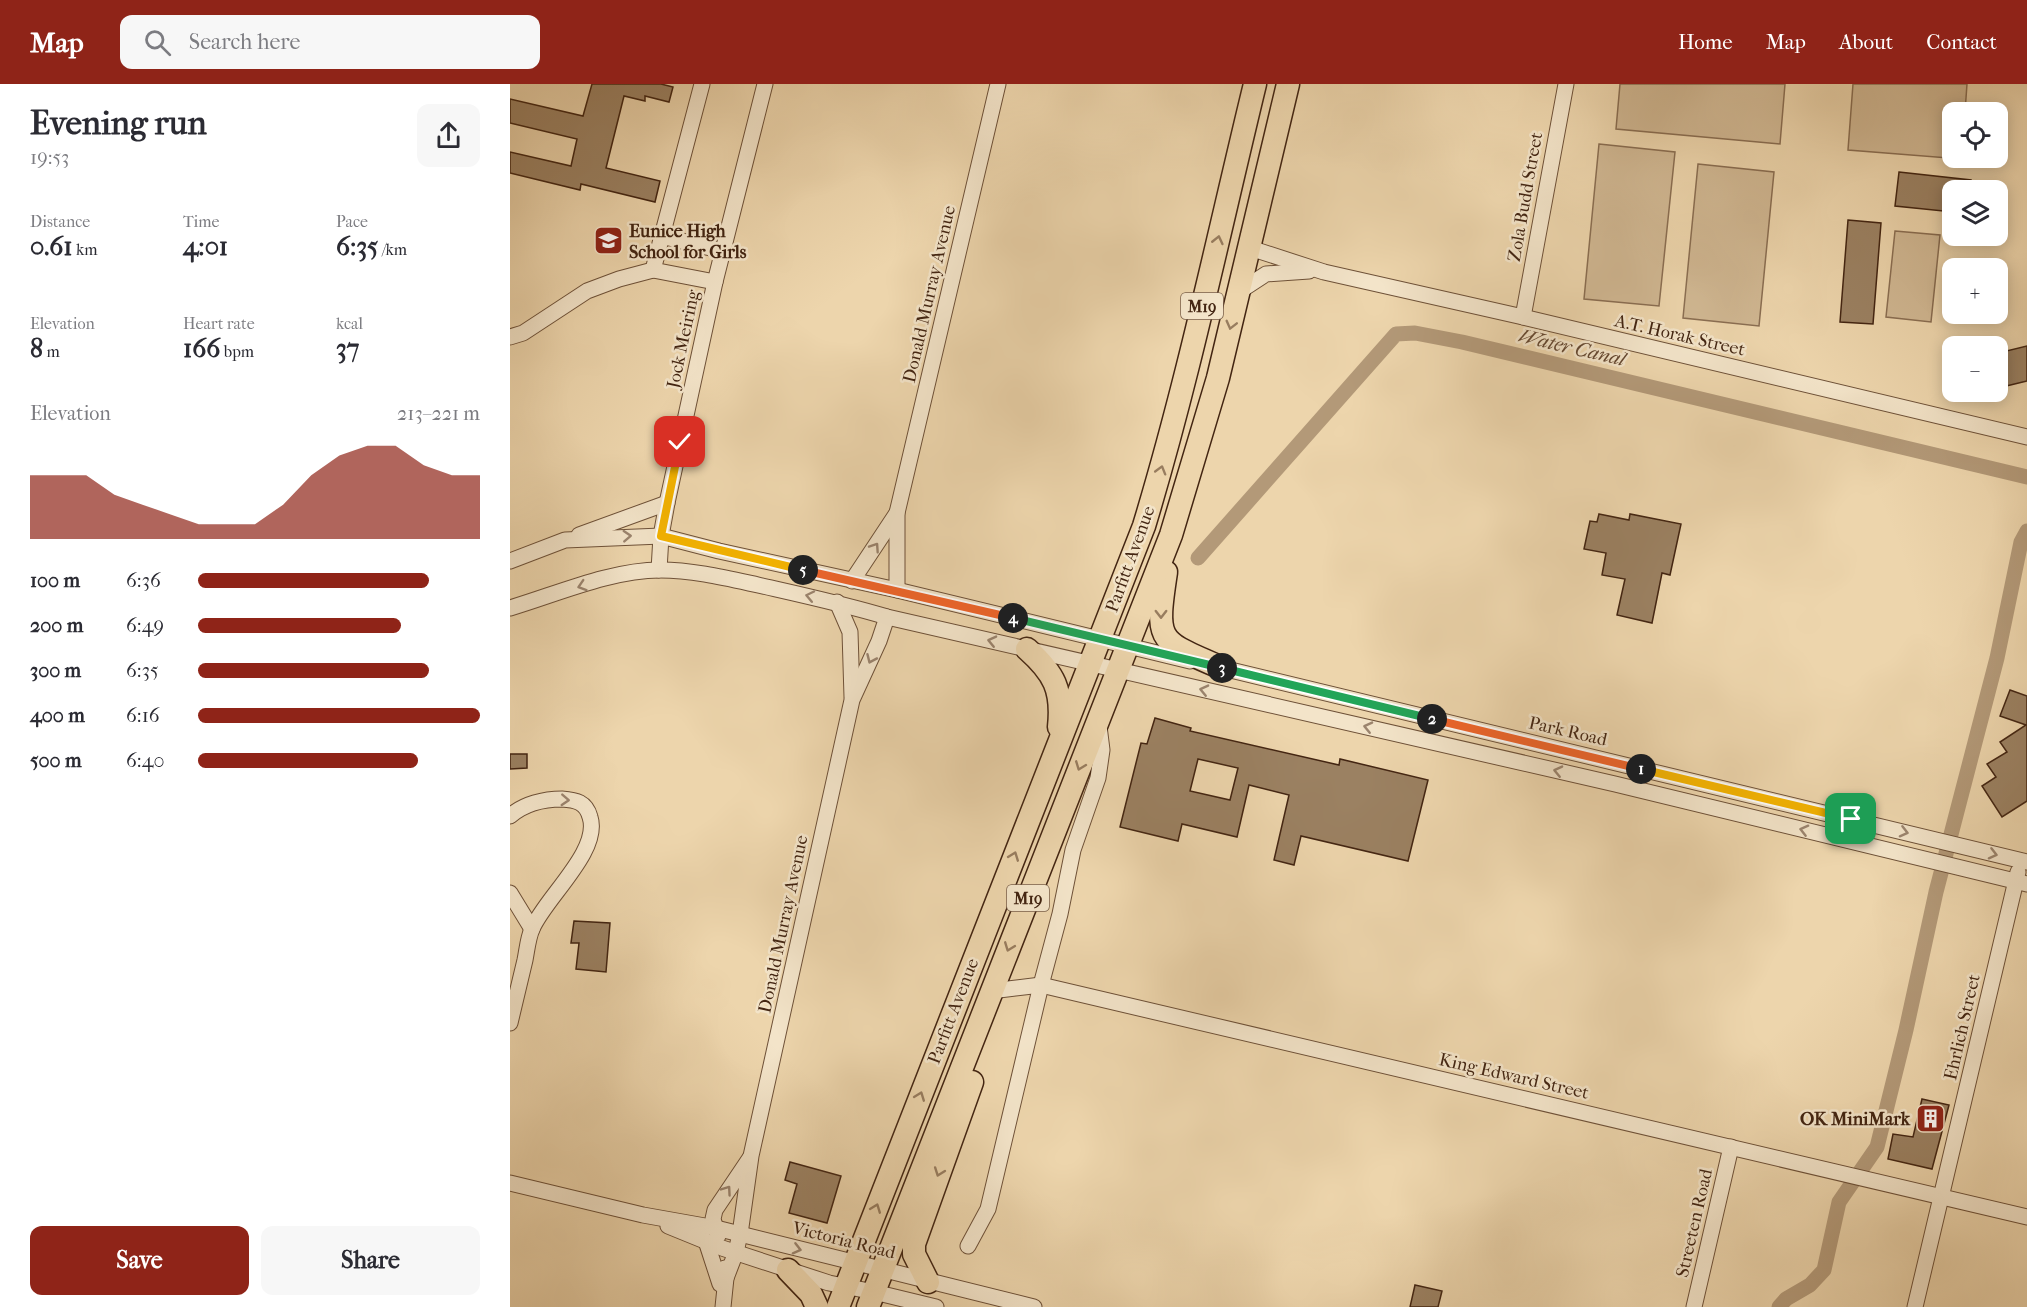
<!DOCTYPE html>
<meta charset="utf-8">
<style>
body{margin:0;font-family:"IM FELL French Canon",serif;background:#f7f7f7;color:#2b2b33;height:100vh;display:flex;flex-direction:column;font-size:22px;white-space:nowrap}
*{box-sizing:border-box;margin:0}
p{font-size:20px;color:#7c7c81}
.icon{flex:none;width:33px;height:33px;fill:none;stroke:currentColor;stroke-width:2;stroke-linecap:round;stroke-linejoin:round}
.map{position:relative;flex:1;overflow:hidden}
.sheet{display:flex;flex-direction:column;background:#fff;width:510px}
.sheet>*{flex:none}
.buttons{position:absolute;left:1432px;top:18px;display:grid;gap:12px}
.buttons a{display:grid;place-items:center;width:66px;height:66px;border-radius:12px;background:#fff;box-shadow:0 3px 15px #0003;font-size:30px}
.pin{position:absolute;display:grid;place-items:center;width:51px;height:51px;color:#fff;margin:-26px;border-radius:12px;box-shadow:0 3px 9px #0006}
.km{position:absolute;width:30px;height:30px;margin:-15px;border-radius:50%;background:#222;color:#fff;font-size:16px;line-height:30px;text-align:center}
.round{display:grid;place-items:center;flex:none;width:63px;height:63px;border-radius:12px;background:#f7f7f7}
.head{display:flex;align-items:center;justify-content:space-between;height:102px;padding:0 30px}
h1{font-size:33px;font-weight:700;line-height:45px}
.figures{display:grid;grid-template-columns:repeat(3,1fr);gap:9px;height:102px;padding:6px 30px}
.figures div{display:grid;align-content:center}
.figures b{font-size:26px;font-weight:700}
.figures small{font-size:16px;font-weight:400}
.figures p{font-size:16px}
.chart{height:168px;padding:12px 30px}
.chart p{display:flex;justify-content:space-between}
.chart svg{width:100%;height:108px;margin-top:6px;fill:#8f2418;opacity:.7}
.action{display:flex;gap:12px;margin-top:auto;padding:12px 30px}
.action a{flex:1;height:69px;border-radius:12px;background:#8f2418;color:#fff;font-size:24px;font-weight:700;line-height:69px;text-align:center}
.action a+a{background:#f7f7f7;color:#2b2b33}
ul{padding:0 30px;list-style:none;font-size:20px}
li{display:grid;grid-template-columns:96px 72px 1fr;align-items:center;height:45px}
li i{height:15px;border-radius:8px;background:#8f2418}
header{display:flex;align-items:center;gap:36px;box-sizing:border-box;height:84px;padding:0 30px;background:#8f2418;color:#fff}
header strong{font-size:28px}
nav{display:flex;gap:33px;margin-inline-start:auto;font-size:21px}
.search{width:420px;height:54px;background:#f7f7f7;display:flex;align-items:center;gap:15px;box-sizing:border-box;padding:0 21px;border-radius:12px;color:#7c7c81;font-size:22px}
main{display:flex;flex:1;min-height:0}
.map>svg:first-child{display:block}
.green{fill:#d0b792;stroke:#8a6e52;stroke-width:1.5}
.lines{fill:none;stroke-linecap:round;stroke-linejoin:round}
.canal{stroke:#b39978;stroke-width:15}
.building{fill:#9b8162;stroke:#432512;stroke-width:1.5;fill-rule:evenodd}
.minor-casing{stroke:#6e5138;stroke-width:17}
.highway-casing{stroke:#432512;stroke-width:25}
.minor{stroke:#f3e4c9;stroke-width:15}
.highway{stroke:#edd5ac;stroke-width:22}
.oneway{stroke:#987d5f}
.oneway2{stroke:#9b846e}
.split-1-casing{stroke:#fff;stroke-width:12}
.split-2-casing{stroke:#fff;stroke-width:12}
.split-3-casing{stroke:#fff;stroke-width:12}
.split-4-casing{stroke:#fff;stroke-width:12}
.split-5-casing{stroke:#fff;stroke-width:12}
.split-6-casing{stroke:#fff;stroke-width:12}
.split-1{stroke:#f5b400;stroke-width:8}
.split-2{stroke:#f0652b;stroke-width:8}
.split-3{stroke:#22a559;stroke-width:8}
.split-4{stroke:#22a559;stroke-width:8}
.split-5{stroke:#f0652b;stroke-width:8}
.split-6{stroke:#f5b400;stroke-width:8}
.labels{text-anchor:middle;stroke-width:5;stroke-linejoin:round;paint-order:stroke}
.shield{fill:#f3e4c9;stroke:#785e49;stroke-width:1.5}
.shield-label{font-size:16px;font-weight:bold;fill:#432512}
.street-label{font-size:18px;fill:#432512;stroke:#f3e4c9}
.poi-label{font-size:18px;font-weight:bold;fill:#432512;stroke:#f3e4c9;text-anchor:start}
.water-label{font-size:20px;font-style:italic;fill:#654831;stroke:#f3e4c9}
</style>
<header>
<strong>Map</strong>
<div class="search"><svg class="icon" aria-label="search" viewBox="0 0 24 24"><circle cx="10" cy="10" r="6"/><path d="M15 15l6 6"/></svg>Search here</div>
<nav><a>Home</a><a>Map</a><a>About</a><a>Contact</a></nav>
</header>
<main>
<section class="sheet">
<div class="head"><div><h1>Evening run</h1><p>19:53</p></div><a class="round"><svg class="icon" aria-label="share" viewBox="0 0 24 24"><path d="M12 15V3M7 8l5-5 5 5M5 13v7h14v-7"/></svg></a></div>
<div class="figures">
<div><p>Distance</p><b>0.61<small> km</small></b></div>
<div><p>Time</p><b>4:01</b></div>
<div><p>Pace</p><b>6:35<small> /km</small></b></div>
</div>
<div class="figures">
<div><p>Elevation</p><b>8<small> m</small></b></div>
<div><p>Heart rate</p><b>166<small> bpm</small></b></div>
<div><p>kcal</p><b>37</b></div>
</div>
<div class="chart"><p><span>Elevation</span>213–221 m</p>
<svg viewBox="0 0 160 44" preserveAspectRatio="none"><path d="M0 44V18L10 18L20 18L30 26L40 30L50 34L60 38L70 38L80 38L90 30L100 18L110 10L120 6L130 6L140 14L150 18L160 18V44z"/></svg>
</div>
<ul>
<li><b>100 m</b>6:36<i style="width:82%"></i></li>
<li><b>200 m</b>6:49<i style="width:72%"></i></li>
<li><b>300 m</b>6:35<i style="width:82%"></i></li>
<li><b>400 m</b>6:16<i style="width:100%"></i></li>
<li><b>500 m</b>6:40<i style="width:78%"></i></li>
</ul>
<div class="action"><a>Save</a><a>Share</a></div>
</section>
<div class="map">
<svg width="1517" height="1223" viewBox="0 0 1517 1223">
<rect width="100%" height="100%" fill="#edd5ac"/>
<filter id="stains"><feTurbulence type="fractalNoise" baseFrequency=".00333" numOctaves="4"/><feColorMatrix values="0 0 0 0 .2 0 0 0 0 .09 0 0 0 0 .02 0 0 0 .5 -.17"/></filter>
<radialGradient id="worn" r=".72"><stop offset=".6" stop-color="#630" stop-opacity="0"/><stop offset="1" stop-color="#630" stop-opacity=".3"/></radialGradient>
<g class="green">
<path d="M 1110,0 L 1275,0 L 1270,60 L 1106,45 Z"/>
<path d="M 1343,0 L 1457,0 L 1455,28 L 1443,28 L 1443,74 L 1451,74 L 1451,75 L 1338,66 Z"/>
<path d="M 1089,60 L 1165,68 L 1149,222 L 1074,215 Z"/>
<path d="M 1188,80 L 1264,88 L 1249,242 L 1173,234 Z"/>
<path d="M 1385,147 L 1430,151 L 1421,238 L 1376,233 Z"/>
</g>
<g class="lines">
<g class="canal">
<path d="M 688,474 L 886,250 L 905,249 L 952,258 L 1517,393"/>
<path d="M 1269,1223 L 1276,1215 L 1300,1201 L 1314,1186 L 1329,1118 L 1367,1063 L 1396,946 L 1426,808 L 1487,574 L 1511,458 L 1517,447"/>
</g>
</g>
<g class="building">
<path d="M 82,0 L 151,0 L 163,3 L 159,18 L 135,12 L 135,17 L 114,12 L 96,84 L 150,97 L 145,118 L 71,100 L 70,106 L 0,89 L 0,68 L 61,82 L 67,55 L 0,39 L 0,15 L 73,32 Z"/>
<path d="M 1389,88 L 1461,96 L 1460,106 L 1443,106 L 1443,128 L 1385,122 Z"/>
<path d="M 1338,136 L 1371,139 L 1363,240 L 1330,238 Z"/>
<path d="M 1517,262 L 1517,297 L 1488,304 L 1488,269 Z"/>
<path d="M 1089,430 L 1119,436 L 1120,430 L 1171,440 L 1160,491 L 1152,489 L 1142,539 L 1107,531 L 1115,495 L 1092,491 L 1096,469 L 1074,465 L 1080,437 L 1087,438 Z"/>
<path d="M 1500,606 L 1517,612 L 1517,717 L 1492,733 L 1472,702 L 1486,693 L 1477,680 L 1497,668 L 1490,658 L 1516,641 L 1490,632 Z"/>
<path d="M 645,634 L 681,644 L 680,647 L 829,681 L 830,675 L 918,696 L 898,777 L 791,752 L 784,781 L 764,776 L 779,711 L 739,701 L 727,753 L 672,740 L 668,757 L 610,743 L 631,659 L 637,660 ZM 688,675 L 728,684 L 720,716 L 680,707 Z"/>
<path d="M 0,670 L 17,670 L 17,684 L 0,685 Z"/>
<path d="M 64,837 L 100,839 L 96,888 L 66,885 L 69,859 L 61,859 Z"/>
<path d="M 1412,1015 L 1439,1021 L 1422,1085 L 1378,1075 L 1383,1050 L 1403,1053 Z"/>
<path d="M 280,1078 L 331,1092 L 317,1139 L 279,1129 L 287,1100 L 275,1096 Z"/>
<path d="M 905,1201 L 932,1207 L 928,1223 L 900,1223 Z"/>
</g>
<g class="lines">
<defs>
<g id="minor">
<path d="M 151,152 L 213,167"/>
<path d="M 740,164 L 814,188 L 1013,233 L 1517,353"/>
<path d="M 143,186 L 192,0"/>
<path d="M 730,207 L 756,190 L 799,187"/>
<path d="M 1013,233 L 1056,0"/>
<path d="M 0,253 L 13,249 L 77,207 L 109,195 L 143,186 L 205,198"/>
<path d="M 69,451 L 157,419"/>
<path d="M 0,477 L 55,456 L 151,452 L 209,467 L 387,506 L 680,577"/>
<path d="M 149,486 L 151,452 L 157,419 L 205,198 L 255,0"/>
<path d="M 342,497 L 387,429"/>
<path d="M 387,506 L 387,429 L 488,0"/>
<path d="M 327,518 L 340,548 L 342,613"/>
<path d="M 0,524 C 47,510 101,486 150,486 C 183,486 216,494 248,501 C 292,511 334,520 377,533 L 1105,700 L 1517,800"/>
<path d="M 704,582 L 1517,778"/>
<path d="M 0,732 C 14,720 34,715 52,715 C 66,716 76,718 80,733 C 91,767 35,814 22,845 C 18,854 17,866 15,876 C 10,897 5,918 0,939"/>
<path d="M 0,809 L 22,845"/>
<path d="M 481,907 L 531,901 L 1517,1133"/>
<path d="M 0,1099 L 133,1131 L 206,1144 L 524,1223"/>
<path d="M 158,1142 L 212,1164 L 319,1199 L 364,1208 L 426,1223"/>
<path d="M 208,1152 L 203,1135 L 205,1126 L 240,1074"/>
<path d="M 196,1157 L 210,1200"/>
<path d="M 458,1162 L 478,1125 L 531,901 L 550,830 L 563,766 L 588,694 L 592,666 L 589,642"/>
<path d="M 216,1194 L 226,1168 L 230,1150 L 241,1072 L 342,616 L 369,557 L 377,533"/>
<path d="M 213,1223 L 216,1194 L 215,1184"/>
<path d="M 1184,1223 L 1221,1063"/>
<path d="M 1405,1223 L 1508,788"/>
</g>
<g id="highway">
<path d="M 656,488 C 645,560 648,556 712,584"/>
<path d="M 517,565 C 544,589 553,606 549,643"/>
<path d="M 278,1186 L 301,1210 L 307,1223"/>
<path d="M 418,1198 L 404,1170 L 404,1160 L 462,998"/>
<path d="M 328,1223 L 634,442 C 678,297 709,148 745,0"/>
<path d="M 358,1223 L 661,451 L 708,294 L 778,0"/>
</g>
</defs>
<use href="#minor" class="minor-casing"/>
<use href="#highway" class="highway-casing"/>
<use href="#minor" class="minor"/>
<use href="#highway" class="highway"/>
</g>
<defs><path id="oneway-chevron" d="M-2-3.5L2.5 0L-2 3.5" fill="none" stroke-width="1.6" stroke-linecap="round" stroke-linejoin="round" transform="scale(1.5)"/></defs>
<g class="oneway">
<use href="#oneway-chevron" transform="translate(708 156) rotate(-77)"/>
<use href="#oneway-chevron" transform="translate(721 241) rotate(104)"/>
<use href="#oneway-chevron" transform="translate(651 386) rotate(-74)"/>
<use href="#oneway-chevron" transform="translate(651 530) rotate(90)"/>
<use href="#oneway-chevron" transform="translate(570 682) rotate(111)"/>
<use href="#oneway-chevron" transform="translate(504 772) rotate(-69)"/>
<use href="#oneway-chevron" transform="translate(499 863) rotate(111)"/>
<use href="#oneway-chevron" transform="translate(410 1012) rotate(-69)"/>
<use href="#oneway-chevron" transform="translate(429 1088) rotate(110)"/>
<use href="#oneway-chevron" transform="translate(366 1124) rotate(-69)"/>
</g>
<g class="oneway2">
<use href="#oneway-chevron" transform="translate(117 452) rotate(-3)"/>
<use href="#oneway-chevron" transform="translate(365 463) rotate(-56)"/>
<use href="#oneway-chevron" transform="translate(72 502) rotate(162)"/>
<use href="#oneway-chevron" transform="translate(300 512) rotate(-168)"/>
<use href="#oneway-chevron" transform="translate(482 557) rotate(-167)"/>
<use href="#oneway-chevron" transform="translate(361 575) rotate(114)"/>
<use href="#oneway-chevron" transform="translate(694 606) rotate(-167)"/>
<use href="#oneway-chevron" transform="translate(858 643) rotate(-167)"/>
<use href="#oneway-chevron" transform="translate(1048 687) rotate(-167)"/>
<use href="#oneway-chevron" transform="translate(55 716) rotate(3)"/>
<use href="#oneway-chevron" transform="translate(1294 746) rotate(-166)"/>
<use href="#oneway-chevron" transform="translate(1394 748) rotate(14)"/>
<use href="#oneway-chevron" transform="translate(1483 770) rotate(14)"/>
<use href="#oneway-chevron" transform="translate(217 1106) rotate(-55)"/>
<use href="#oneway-chevron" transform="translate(287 1165) rotate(14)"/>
</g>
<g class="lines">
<defs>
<path id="split-1" d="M 1131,685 L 1341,735"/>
<path id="split-2" d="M 922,635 L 1131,685"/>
<path id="split-3" d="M 712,584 L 922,635"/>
<path id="split-4" d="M 503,534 L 712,584"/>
<path id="split-5" d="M 293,486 L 503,534"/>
<path id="split-6" d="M 170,358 L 151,452 L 293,486"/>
</defs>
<use href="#split-1" class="split-1-casing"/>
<use href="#split-2" class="split-2-casing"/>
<use href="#split-3" class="split-3-casing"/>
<use href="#split-4" class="split-4-casing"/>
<use href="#split-5" class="split-5-casing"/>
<use href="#split-6" class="split-6-casing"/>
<use href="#split-1" class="split-1"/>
<use href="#split-2" class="split-2"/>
<use href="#split-3" class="split-3"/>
<use href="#split-4" class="split-4"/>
<use href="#split-5" class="split-5"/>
<use href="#split-6" class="split-6"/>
</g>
<defs>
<symbol id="school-square" viewBox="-11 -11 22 22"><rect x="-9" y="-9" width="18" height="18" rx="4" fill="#8f2418" stroke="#f3e4c9"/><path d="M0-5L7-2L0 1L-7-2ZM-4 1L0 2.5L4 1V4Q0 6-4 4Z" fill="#fff"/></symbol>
<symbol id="building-square" viewBox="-11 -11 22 22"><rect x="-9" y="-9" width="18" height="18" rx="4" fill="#8f2418" stroke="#f3e4c9"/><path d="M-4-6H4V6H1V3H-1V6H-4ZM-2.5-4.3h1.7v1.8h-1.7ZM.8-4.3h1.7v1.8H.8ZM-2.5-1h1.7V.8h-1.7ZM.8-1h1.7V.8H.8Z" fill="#fff"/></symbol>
</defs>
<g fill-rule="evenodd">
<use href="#school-square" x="82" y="140" width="33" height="33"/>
<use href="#building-square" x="1404" y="1018" width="33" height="33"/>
</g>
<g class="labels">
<g class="shield">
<rect x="671" y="209" width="42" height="26" rx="4.5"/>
<rect x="497" y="801" width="42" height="26" rx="4.5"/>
</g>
<g class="shield-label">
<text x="692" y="228">M19</text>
<text x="518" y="820">M19</text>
</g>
<g class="street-label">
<text transform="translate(1015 113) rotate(-80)" y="6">Zola Budd Street</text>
<text transform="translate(419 210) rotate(-77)" y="6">Donald Murray Avenue</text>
<text transform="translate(1170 251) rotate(13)" y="6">A.T. Horak Street</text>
<text transform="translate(173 255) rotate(-78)" y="6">Jock Meiring</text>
<text transform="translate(620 475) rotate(-70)" y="6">Parfitt Avenue</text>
<text transform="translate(1058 647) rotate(13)" y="6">Park Road</text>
<text transform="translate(273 840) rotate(-78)" y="6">Donald Murray Avenue</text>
<text transform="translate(443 927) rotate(-69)" y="6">Parfitt Avenue</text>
<text transform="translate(1452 943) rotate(-77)" y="6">Ehrlich Street</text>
<text transform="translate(1004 992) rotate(13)" y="6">King Edward Street</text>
<text transform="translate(1184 1139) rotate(-77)" y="6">Streeten Road</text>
<text transform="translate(334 1156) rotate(14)" y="6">Victoria Road</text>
</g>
<g class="poi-label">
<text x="119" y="153">Eunice High<tspan x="119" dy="21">School for Girls</tspan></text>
<text x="1400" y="1041" text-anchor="end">OK MiniMark</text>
</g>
<g class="water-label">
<text transform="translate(1062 263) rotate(13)" y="7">Water Canal</text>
</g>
</g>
<rect width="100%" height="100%" filter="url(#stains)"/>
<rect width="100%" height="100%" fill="url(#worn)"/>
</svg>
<div class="buttons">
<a><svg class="icon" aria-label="locate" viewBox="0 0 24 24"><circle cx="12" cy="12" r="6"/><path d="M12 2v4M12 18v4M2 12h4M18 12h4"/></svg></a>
<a><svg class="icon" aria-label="layers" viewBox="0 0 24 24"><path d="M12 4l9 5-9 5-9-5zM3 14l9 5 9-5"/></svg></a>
<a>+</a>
<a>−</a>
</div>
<div class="pin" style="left:1341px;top:735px;background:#1e9e55"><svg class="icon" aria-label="arrive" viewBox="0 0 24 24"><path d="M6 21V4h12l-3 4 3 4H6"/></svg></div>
<div class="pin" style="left:170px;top:358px;background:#d93025"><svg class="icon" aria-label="check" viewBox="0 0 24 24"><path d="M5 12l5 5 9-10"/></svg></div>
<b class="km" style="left:1131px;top:685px">1</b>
<b class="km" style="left:922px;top:635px">2</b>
<b class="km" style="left:712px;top:584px">3</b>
<b class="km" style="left:503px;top:534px">4</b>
<b class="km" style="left:293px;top:486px">5</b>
</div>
</main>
